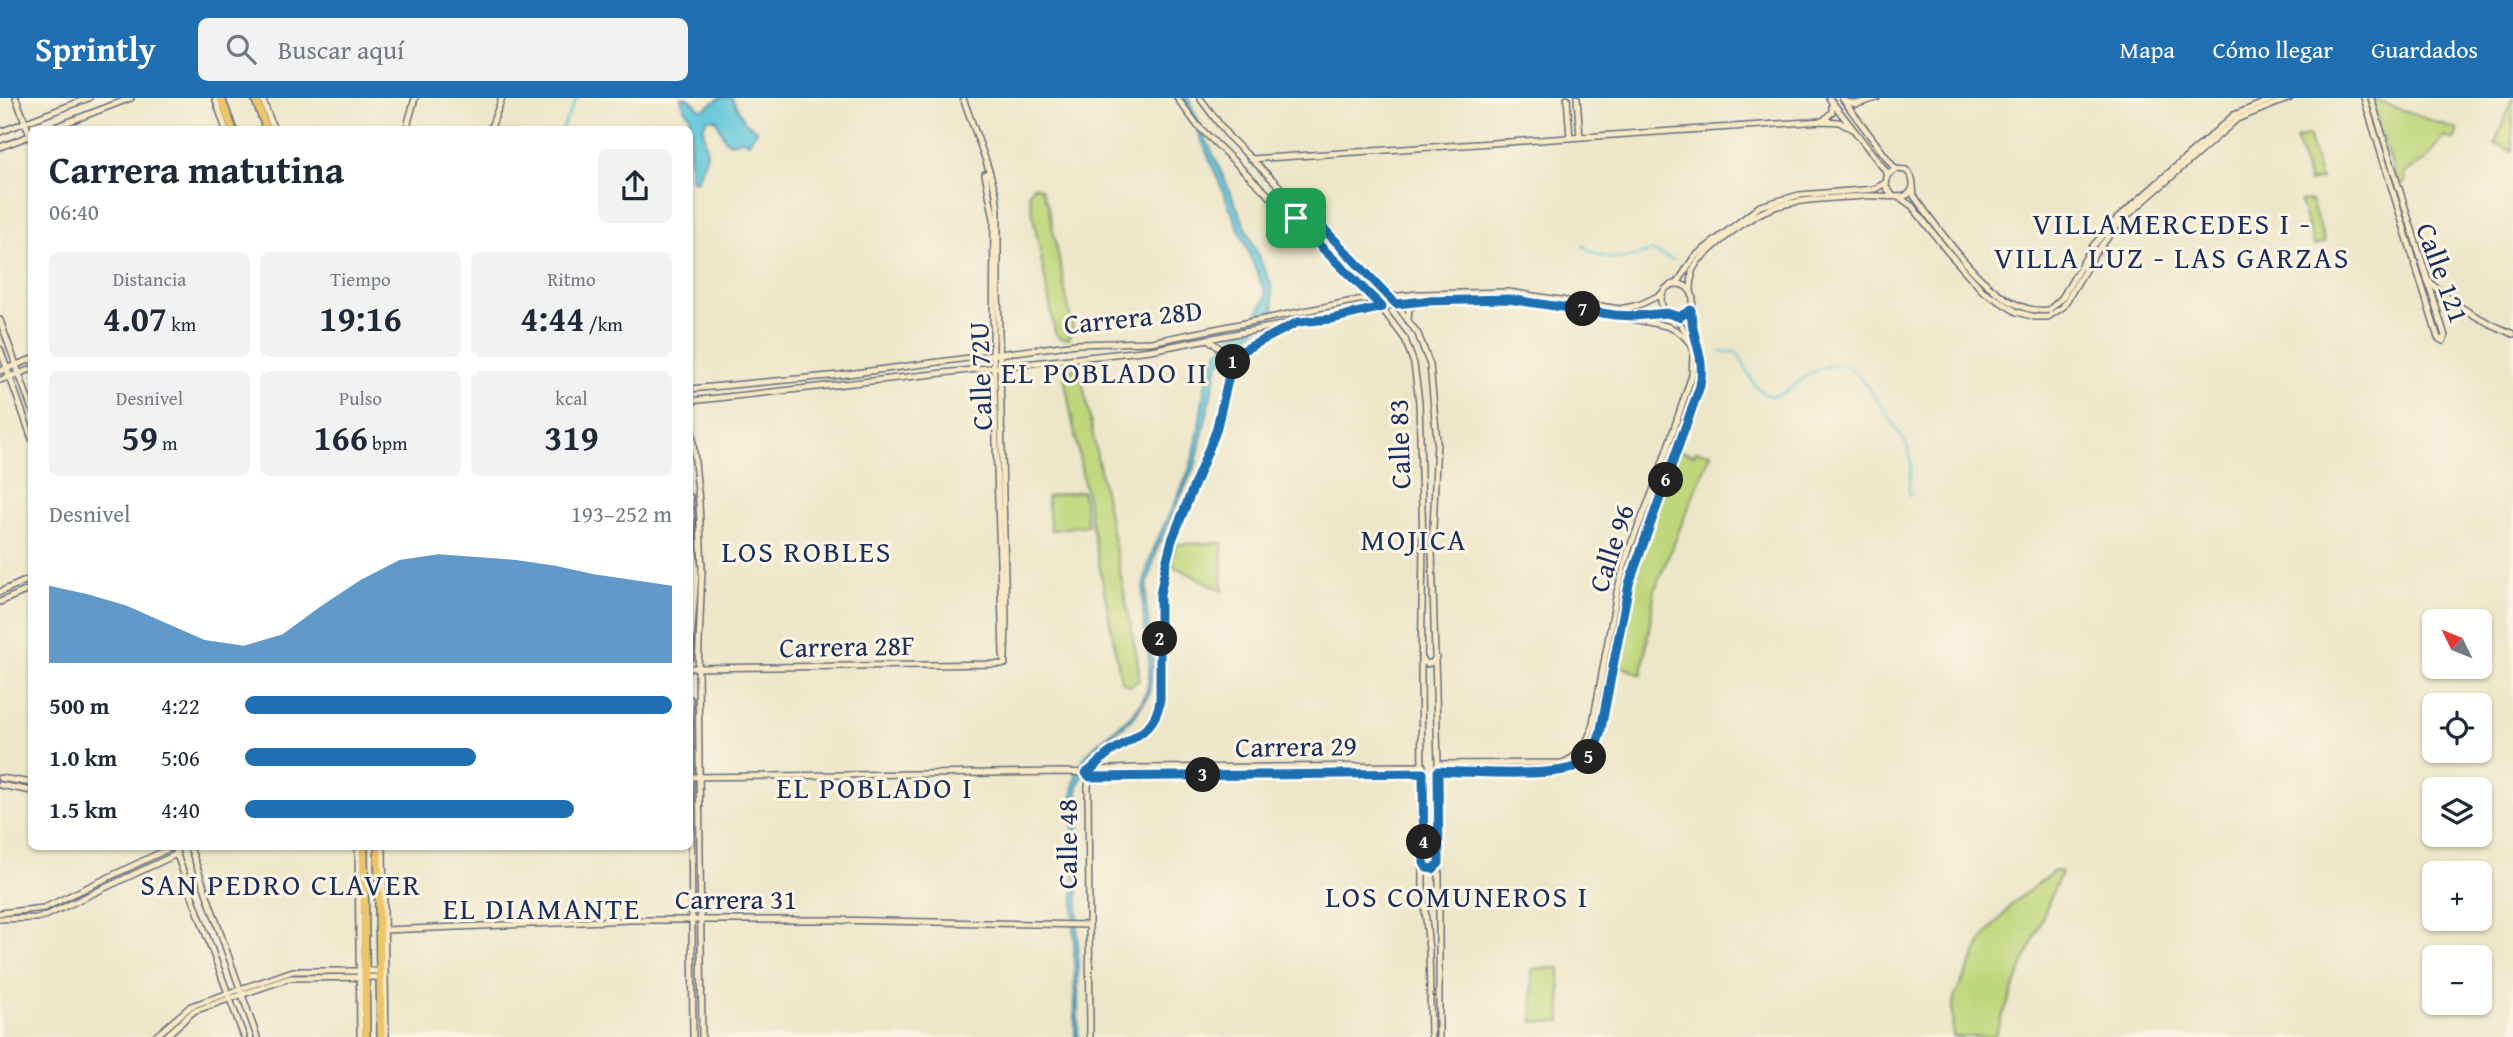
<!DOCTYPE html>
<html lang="es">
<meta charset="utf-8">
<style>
body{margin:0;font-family:"Gentium Book Plus",serif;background:#f2f2f3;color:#1f2937;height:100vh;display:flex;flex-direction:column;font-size:26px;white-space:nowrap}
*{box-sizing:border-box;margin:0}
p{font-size:23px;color:#747a83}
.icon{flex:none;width:38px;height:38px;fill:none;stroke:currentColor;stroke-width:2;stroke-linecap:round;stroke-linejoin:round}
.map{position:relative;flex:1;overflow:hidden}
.sheet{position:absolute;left:28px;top:28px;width:665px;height:724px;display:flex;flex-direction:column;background:#fff;border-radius:10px;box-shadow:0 2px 5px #0004}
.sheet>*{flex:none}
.needle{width:46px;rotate:313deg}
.controls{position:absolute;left:2422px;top:511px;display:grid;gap:14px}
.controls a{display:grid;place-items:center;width:70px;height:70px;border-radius:10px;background:#fff;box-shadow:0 2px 5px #0004;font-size:35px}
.pin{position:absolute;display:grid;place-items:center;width:60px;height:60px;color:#fff;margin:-30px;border-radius:14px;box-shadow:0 4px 10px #0006}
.km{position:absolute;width:35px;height:35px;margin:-18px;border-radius:50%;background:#222;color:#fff;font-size:19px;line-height:35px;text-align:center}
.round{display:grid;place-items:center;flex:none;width:74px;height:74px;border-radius:10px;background:#f2f2f3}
.overview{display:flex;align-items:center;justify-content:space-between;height:119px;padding:0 21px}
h1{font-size:38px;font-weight:700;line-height:52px}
.figures{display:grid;grid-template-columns:repeat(3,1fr);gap:10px;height:119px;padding:7px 21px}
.figures div{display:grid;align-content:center;border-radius:10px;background:#f2f2f3;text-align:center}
.figures b{font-size:35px;font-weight:700}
.figures small{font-size:19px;font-weight:400}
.figures p{font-size:19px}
.chart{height:196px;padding:14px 21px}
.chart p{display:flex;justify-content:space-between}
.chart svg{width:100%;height:126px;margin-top:7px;fill:#1f6fb2;opacity:.7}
ul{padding:0 21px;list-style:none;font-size:23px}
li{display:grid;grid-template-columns:112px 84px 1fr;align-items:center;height:52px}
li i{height:18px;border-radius:9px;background:#1f6fb2}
header{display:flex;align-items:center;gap:42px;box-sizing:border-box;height:98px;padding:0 35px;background:#1f6fb2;color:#fff}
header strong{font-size:33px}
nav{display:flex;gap:38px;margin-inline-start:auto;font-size:24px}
.search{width:490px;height:63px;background:#f2f2f3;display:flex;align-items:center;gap:18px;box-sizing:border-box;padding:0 24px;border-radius:10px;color:#747a83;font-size:26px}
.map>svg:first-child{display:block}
.green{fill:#c0d67a;stroke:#6e826c;stroke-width:2}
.water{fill:#5dc6d8;stroke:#3c7a9b;stroke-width:2}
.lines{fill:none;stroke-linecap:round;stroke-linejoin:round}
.stream{stroke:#5dc6d8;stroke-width:2}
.secondary-casing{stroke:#646f83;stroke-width:8}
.highway-casing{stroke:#646f83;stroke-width:10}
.secondary{stroke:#f8e8c3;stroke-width:5}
.highway{stroke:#eec569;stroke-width:7}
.route-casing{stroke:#fff;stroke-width:14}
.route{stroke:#1f6fb2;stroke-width:9}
.labels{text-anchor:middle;stroke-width:6;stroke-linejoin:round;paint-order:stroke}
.street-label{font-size:28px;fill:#1b2f5e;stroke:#fcf5e5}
.neighbourhood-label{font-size:30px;letter-spacing:2px;fill:#1b2f5e;stroke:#fcf5e5}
</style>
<header>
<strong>Sprintly</strong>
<div class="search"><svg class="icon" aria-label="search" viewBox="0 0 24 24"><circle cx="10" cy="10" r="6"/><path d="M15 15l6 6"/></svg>Buscar aquí</div>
<nav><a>Mapa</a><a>Cómo llegar</a><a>Guardados</a></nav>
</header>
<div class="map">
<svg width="2513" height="939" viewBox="0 0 2513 939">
<rect width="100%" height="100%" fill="#fcf5e5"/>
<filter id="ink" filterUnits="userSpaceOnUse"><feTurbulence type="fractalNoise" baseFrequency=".0143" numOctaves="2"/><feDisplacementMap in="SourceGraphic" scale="14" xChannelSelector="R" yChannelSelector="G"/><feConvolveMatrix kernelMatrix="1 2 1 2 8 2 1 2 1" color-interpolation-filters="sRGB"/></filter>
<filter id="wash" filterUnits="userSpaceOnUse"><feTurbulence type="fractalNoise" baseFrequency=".00686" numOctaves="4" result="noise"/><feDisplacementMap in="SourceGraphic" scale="28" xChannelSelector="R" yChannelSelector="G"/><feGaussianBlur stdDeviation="1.57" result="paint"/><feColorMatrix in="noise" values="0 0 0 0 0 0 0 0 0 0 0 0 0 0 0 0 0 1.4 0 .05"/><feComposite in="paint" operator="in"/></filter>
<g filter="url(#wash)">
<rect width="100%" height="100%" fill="#ede6c8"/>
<g class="green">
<path d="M 2512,0 L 2513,0 L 2513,53 L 2495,46 Z"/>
<path d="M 2371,1 L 2458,32 L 2454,42 L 2444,39 L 2426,62 L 2404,75 L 2405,85 L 2398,87 Z"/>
<path d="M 2308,37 L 2321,81 L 2309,84 L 2296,41 Z"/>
<path d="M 1033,88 L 1041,90 L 1048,107 L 1073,231 L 1068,241 L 1060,240 L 1055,235 L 1029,96 Z"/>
<path d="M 2311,103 L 2325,144 L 2314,148 L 2300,104 Z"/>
<path d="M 1073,271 L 1079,274 L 1083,286 L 1138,565 L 1139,582 L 1130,588 L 1121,583 L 1064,278 L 1067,273 Z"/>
<path d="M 1677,352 L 1694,357 L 1696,353 L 1711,355 L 1655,491 L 1642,577 L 1623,569 L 1612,569 L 1629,486 Z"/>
<path d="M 1082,393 L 1088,427 L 1051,432 L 1047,398 Z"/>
<path d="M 1222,445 L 1223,493 L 1170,466 L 1176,446 Z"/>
<path d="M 2054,773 L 2061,774 L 1994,939 L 1953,939 L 1952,913 L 1954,900 L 1983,841 L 2013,805 Z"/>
<path d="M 1560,870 L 1561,924 L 1533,924 L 1532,871 Z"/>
</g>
<g class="water">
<path d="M 681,0 L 689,0 L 699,10 L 704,11 L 720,0 L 732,0 L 745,24 L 757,32 L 749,44 L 741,42 L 731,45 L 725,42 L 716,21 L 707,21 L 703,29 L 707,56 L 697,83 L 692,82 L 690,79 L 690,18 L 684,10 Z"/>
<path d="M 1184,0 L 1188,0 L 1271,186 L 1274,212 L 1268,220 L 1218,266 L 1196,365 L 1157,451 L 1147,488 L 1146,504 L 1153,567 L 1149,596 L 1134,619 L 1099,648 L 1090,659 L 1078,688 L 1078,939 L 1075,939 C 1075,874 1073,809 1074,743 C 1074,720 1069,691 1079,670 C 1093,637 1138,626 1147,591 C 1155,560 1138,522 1144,486 C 1151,442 1176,410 1190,369 C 1200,341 1200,309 1207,280 C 1209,272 1211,263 1216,256 C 1230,234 1262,222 1266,196 Z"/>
</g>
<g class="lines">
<g class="stream">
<path d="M 561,32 L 577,0"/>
<path d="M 1583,147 C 1603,167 1628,161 1652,153 L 1673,162"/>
<path d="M 1721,254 L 1736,254 C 1748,266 1750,291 1767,297 C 1780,302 1796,285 1805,279 C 1817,270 1836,262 1851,271 C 1864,280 1900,335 1908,350 C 1915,366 1906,382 1910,398"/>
</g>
</g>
</g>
<g filter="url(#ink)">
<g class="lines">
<defs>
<g id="secondary">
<path d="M 16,0 L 32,43"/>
<path d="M 215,0 L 226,32"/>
<path d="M 262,0 L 274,32"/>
<path d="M 963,0 L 986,63 L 996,96 L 998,113 L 998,191 L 1006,520 L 1005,560"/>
<path d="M 1177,0 L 1198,28 L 1374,200 L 1405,241 L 1414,266 L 1419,304 L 1423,446 L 1421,576 L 1423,791 L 1429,852 L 1431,939"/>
<path d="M 1200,0 L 1229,39 L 1357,164 L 1396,206 L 1418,236 L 1430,267 L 1437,343 L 1432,452 L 1439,701 L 1439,939"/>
<path d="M 1567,0 L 1570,40"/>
<path d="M 1577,0 L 1580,39"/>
<path d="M 1829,0 L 1888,76"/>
<path d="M 1842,0 L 1895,71"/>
<path d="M 2364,0 L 2438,240 L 2443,243 L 2445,238 L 2371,0"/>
<path d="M 1846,4 L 1857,6 L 1877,0"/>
<path d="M 1823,23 L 1832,14 L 1832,6"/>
<path d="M 47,32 L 131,0"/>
<path d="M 406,32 L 415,0"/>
<path d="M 490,32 L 502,0"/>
<path d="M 0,34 L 89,0"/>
<path d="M 0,49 L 32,37"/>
<path d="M 1251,61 L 1823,23 L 1839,24 L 1852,31"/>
<path d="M 1913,88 L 1914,98 C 1942,135 1996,220 2049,212 L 2062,200 L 2092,149 L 2118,120 L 2234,17 L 2276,0"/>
<path d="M 1899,99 L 1912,108 L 1947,153 L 1983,193 L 2017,214 L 2035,219 L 2048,219 L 2063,209 L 2094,157 L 2121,123 L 2237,21 L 2290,0"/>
<path d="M 2427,181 C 2452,207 2480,222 2513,236"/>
<circle cx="1677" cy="202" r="16"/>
<path d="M 1677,186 L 1694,159 L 1760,108 L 1799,97 L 1875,91 L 1885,85"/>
<path d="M 1691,193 L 1692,173 L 1698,163 C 1719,144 1745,120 1772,110 C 1800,100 1833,101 1862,98 C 1872,97 1900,100 1905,98 C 1917,93 1914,79 1906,72 L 1895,71 L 1887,78 L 1886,89 L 1892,97"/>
<path d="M 1629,220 C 1652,227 1673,223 1689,244"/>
<path d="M 0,222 L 32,312"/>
<path d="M 1408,222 L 1409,211 L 1417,204"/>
<path d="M 1208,241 L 1233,261"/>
<path d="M 0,251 L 32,341"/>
<path d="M 1233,261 C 1244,243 1275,238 1293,227"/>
<path d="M 0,273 L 32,261"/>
<path d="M 0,282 L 32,271"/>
<path d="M 690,291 L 840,277 L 1076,246 L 1151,244 L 1358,202 L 1419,196 L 1508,194 L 1620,211 L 1639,207 L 1662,196"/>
<path d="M 690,303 L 1151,252 L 1286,226 L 1331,221 L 1396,206 L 1425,203 L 1508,201 L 1615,217 L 1634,218 L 1667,215"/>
<path d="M 690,314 L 699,404 L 702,471 L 698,570 L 702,939"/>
<path d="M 690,399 L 696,476 L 690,560"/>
<path d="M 0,494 L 32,480"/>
<path d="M 0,504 L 32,490"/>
<path d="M 1421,560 L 1427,566 L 1433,564 L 1436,559"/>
<path d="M 690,570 L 1005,566 L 1003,556 L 993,251 L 994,121 L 985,76 L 990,75"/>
<path d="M 690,601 L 693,939"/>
<path d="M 1438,666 L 1562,665 C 1579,659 1587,646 1592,630 L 1617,494 L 1629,451 L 1653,393 L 1692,277 L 1693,256 L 1691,242 L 1676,219"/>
<path d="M 1090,672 L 1136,670 L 1423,668"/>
<path d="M 1438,673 C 1468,674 1551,680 1574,669 C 1588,663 1596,650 1600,636 L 1629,486 L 1700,288 C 1706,256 1691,241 1691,212"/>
<path d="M 690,679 L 1064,674 L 1086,675 L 1090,679 L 1423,675"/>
<path d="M 0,680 L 32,685"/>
<path d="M 0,687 L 32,693"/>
<path d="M 174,749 L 244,939"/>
<path d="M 190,749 L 257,939"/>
<path d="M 358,749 L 360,939"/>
<path d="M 383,749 L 386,939"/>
<path d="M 1424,765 L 1430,771 L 1436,770 L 1439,765"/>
<path d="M 0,815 L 44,810 L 172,749"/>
<path d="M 0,821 L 36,820 L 47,817 L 177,756"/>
<path d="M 384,832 L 632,822 L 831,822 L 1089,827"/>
<path d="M 155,939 L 191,908 L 293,873 L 385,873"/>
<path d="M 165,939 L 194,913 L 290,880 L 385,879"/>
<path d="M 1090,939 L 1088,689 C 1089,682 1090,674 1094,668 C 1115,639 1155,646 1160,601 L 1160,497 L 1165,465 L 1172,442 L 1216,333 L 1233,261"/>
</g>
<g id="highway">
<path d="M 221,0 L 233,32"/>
<path d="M 255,0 L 267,32"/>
<path d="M 364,749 L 366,939"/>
<path d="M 378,749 L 381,939"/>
</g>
</defs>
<use href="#secondary" class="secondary-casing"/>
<use href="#highway" class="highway-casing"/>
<use href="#secondary" class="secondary"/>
<use href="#highway" class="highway"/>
</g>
</g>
<g class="lines" filter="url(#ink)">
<defs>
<path id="route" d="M 1301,114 L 1310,117 L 1322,129 L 1396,206 L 1425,203 L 1508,201 L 1615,217 L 1634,218 L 1667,215 L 1679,219 L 1691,212 C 1691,241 1706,256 1700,288 L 1629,486 L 1600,636 C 1596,650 1588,663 1574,669 C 1552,679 1467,674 1438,673 L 1439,765 L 1433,771 L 1427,770 L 1424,765 L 1423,675 L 1090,679 L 1086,675 C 1096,669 1102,659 1112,653 C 1135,639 1157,631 1160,601 L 1160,497 L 1166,465 L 1172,442 L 1216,333 L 1233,261 L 1236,256 L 1298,224 L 1331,221 L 1382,209 L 1297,125 L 1296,120 Z"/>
</defs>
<use href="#route" class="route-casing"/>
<use href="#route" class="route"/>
</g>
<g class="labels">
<g class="street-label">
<text transform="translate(2443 175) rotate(70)" y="10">Calle 121</text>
<text transform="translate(1133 219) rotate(-6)" y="10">Carrera 28D</text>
<text transform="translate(980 278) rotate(-92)" y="10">Calle 72U</text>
<text transform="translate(1399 346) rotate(-92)" y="10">Calle 83</text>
<text transform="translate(1611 450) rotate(-72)" y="10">Calle 96</text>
<text transform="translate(847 548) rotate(-1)" y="10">Carrera 28F</text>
<text transform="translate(1296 648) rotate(-1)" y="10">Carrera 29</text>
<text transform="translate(1067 746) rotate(-90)" y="10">Calle 48</text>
<text x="736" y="811">Carrera 31</text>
</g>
<g class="neighbourhood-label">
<text x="2172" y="136">VILLAMERCEDES I -<tspan x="2172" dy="34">VILLA LUZ - LAS GARZAS</tspan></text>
<text x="1105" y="285">EL POBLADO II</text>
<text x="1414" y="452">MOJICA</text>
<text x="807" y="464">LOS ROBLES</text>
<text x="875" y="700">EL POBLADO I</text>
<text x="281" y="797">SAN PEDRO CLAVER</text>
<text x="1457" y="809">LOS COMUNEROS I</text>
<text x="542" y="821">EL DIAMANTE</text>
</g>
</g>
</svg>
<div class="controls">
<a><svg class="needle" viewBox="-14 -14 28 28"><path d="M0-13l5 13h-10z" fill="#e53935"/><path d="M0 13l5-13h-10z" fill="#747a83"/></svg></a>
<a><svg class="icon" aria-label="locate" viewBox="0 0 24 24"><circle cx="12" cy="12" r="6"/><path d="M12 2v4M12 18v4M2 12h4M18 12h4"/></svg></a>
<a><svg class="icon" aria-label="layers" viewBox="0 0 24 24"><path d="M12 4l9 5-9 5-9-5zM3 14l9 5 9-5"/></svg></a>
<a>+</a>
<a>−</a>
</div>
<div class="pin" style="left:1296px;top:120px;background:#1e9e55"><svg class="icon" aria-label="arrive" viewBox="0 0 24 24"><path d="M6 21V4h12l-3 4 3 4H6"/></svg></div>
<b class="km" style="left:1233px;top:264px">1</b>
<b class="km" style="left:1160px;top:541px">2</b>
<b class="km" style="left:1203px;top:677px">3</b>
<b class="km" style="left:1424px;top:744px">4</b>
<b class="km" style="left:1589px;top:659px">5</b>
<b class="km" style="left:1666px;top:382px">6</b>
<b class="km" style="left:1583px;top:211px">7</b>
<section class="sheet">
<div class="overview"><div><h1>Carrera matutina</h1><p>06:40</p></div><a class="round"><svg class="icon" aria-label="share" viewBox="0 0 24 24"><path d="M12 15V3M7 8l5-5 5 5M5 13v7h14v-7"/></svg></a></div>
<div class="figures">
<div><p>Distancia</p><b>4.07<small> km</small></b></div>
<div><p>Tiempo</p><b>19:16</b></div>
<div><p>Ritmo</p><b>4:44<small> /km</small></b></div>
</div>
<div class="figures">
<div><p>Desnivel</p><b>59<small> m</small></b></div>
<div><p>Pulso</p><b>166<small> bpm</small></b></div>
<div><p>kcal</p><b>319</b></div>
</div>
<div class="chart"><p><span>Desnivel</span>193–252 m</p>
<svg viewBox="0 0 160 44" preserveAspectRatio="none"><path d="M0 44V17L10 20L20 24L30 30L40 36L50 38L60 34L70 24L80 15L90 8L100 6L110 7L120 8L130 10L140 13L150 15L160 17V44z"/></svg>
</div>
<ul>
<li><b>500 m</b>4:22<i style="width:100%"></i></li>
<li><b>1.0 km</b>5:06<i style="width:54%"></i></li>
<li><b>1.5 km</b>4:40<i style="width:77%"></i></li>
</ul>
</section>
</div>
